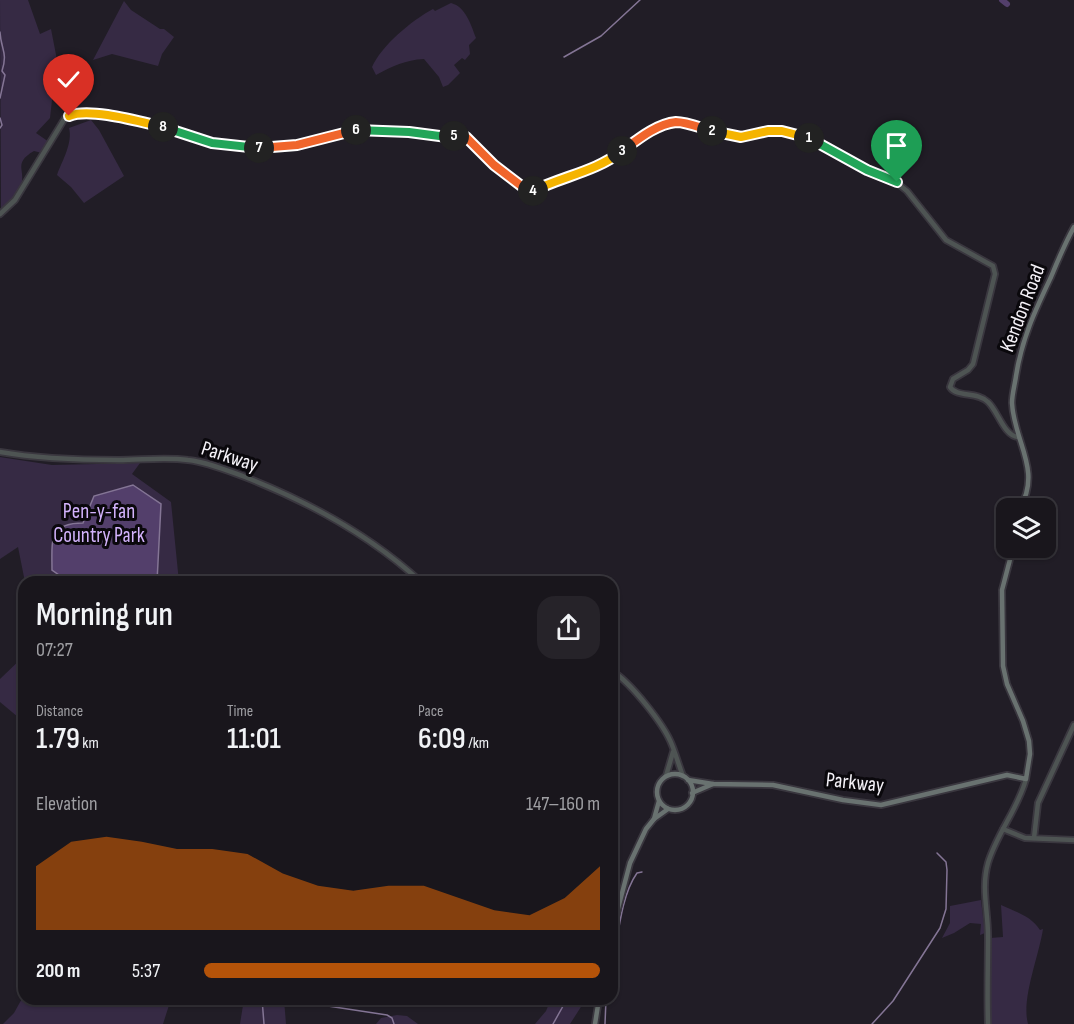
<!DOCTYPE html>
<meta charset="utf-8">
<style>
body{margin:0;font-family:"Sofia Sans Condensed",sans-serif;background:#262329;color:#f1f3f6;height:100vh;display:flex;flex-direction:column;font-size:22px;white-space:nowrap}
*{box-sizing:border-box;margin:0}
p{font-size:20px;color:#9f9fa3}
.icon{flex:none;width:33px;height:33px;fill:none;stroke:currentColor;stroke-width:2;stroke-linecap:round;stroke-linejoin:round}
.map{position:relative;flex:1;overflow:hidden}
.side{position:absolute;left:18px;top:576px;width:600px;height:429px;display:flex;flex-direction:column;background:#19161c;border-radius:18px;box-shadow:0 2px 4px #0004,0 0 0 2px #37353b}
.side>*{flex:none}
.fabs{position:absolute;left:996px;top:498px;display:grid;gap:12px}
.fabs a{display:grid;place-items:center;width:60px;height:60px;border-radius:12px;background:#19161c;box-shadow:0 2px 4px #0004,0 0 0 2px #37353b;font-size:30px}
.pin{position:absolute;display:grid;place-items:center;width:51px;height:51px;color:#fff;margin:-62px -26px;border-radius:50% 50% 50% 0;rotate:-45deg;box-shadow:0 0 6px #0007}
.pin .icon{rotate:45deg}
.km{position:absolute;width:30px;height:30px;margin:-15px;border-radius:50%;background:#222;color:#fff;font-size:16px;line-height:30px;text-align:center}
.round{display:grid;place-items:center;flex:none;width:63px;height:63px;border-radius:18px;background:#262329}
.headline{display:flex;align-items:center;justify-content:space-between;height:102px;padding:0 18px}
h1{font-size:33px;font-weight:600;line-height:45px}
.metrics{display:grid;grid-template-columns:repeat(3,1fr);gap:9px;height:102px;padding:6px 18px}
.metrics div{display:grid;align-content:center}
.metrics b{font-size:30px;font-weight:600}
.metrics small{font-size:16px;font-weight:400}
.metrics p{font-size:16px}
.chart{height:168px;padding:12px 18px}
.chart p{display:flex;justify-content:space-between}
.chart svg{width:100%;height:108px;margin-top:6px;fill:#b45309;opacity:.7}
ul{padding:0 18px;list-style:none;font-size:20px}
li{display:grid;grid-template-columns:96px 72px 1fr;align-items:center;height:45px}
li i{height:15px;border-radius:8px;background:#b45309}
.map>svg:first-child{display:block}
.green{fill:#362a44}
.water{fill:#533f6b;stroke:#847595;stroke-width:1.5}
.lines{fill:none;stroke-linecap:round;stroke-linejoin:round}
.stream{stroke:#847595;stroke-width:1.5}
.river{stroke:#533f6b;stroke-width:6}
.tertiary-casing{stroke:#3a373f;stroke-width:8}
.secondary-casing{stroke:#3a373f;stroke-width:8}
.tertiary{stroke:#4e5453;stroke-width:4.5}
.secondary{stroke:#697270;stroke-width:4.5}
.split-1-casing{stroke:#fff;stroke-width:12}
.split-2-casing{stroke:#fff;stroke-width:12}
.split-3-casing{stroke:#fff;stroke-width:12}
.split-4-casing{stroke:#fff;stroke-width:12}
.split-5-casing{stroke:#fff;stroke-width:12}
.split-6-casing{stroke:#fff;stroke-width:12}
.split-7-casing{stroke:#fff;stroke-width:12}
.split-8-casing{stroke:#fff;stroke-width:12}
.split-9-casing{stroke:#fff;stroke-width:12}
.split-1{stroke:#22a559;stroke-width:8}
.split-2{stroke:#f5b400;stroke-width:8}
.split-3{stroke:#f0652b;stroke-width:8}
.split-4{stroke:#f5b400;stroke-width:8}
.split-5{stroke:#f0652b;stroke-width:8}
.split-6{stroke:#22a559;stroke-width:8}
.split-7{stroke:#f0652b;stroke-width:8}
.split-8{stroke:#22a559;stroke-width:8}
.split-9{stroke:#f5b400;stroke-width:8}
.labels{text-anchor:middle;stroke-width:6;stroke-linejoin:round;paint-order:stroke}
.street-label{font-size:21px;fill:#f5f2f8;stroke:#0a080c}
.park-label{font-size:21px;fill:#d3b3fc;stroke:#0a080c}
</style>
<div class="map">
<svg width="1074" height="1024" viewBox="0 0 1074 1024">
<rect width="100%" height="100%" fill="#211d26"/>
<g class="green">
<path d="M 0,0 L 28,0 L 40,34 L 51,29 L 58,65 L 49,68 L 53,91 L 50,118 L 36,133 L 49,142 L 42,153 L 34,151 C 11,164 28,171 20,188 C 16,197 8,204 1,211 Z"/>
<path d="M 124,1 L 131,10 L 160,29 L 164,29 L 174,37 L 162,54 L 158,66 L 112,54 L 93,60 Z"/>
<path d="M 451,3 C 466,7 471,25 476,38 L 469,45 L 470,54 L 465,60 L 462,58 L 454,65 L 460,73 L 448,85 L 443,87 L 439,77 L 424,59 C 405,60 393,66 376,75 L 372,67 C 381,46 412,20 433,9 L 435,11 Z"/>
<path d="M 91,120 L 99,130 L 124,176 L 84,203 L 71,187 L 57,175 C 62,161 73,143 69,128 Z"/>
<path d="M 0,457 L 52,465 L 140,463 L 132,474 L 171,502 L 179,582 L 25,582 L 18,547 L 0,559 Z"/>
<path d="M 24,656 L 24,722 L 0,702 L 0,679 Z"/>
<path d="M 981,900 L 985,933 L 980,935 L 981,924 L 970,923 L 954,933 L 942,938 L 950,923 L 950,906 Z"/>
<path d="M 1001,905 C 1016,912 1031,916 1040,930 L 1043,929 C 1039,956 1021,999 1028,1024 L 991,1024 L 990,938 L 1003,937 Z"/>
<path d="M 24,995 L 24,999 L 171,999 L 163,1024 L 3,1024 L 14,1013 Z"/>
<path d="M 244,999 L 284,999 L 286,1024 L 240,1024 Z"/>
<path d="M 551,999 L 586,999 L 570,1024 L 535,1024 L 546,1011 Z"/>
<path d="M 397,1015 L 407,1016 L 418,1024 L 376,1024 L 381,1018 Z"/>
</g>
<path class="water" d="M 133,485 L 161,504 L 157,582 L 69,582 L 52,570 C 52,541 48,523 83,523 L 94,496 Z"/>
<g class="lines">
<g class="stream">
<path d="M 0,32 C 1,50 8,52 2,71 L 5,75 L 0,98"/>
<path d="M 564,57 L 601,36 L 640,0"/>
<path d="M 0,118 L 2,125 L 0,128"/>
<path d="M 612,969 C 618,940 620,897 637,873 L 642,872"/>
<path d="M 262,999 L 264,1024"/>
<path d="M 295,1001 L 387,1015 L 392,1018 L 394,1024"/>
<path d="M 553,1024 L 567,999"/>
<path d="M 605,1024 L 606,999"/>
<path d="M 872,1024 L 893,1001 L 940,928 L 946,909 L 947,870 L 946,862 L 937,853"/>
</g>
<path class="river" d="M 1002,0 L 1007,4"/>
<defs>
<g id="tertiary">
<path d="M 0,214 L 15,200 L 65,118 C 93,98 188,140 221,145 C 247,150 278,149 303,143 C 320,140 336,133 352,130 C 381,126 411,133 439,137 C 447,137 454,135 462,135 L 494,165 L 530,192 L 558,179 L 596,168 L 647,134 L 673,123 L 682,123 L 736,137 L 750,136 L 768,131 L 782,131 L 812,139 L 867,170 L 892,179 L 907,191 L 946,240 L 993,266 L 995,274 L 973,364 L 968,370 L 953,379 L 950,387 C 957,398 977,391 988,402 C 998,411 1004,436 1018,437"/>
<path d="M 0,452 C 39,459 79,460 119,460 C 142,460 165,457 188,460 C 207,462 226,470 245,477 C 309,502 370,535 421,582"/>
<path d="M 612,671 C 630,682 664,724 672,745 C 676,755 679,766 683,776"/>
<path d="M 666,776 L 673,752"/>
<path d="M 1003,829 L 1025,838 L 1074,840"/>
<path d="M 1034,838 L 1038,803 L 1074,725"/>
<path d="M 988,1024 C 987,994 988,966 988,936 C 988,910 981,888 988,863 C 997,833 1018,809 1026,779"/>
</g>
<g id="secondary">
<path d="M 1020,508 C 1042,470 1014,442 1012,403 C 1012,394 1015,384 1016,376 C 1022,338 1035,311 1051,277 C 1058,260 1065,243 1074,227"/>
<circle cx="675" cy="792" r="18"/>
<path d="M 688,780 L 713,784 L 773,785 L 843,800 L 881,805 L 1007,775 L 1026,779 L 1030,754 L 1029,741 L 1023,721 L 1007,684 L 1003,666 L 1002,590 L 1013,548"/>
<path d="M 692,793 L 713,784"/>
<path d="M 654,819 L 668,809"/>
<path d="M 612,931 L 630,863 L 646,829 L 654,819 L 659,801"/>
<path d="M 595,1024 L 599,999"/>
</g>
</defs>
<use href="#tertiary" class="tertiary-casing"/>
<use href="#secondary" class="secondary-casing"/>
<use href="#tertiary" class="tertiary"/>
<use href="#secondary" class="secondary"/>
</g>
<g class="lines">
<defs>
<path id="split-1" d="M 809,138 L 867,170 L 897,182"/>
<path id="split-2" d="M 712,131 L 741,137 L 768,131 L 782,131 L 809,138"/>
<path id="split-3" d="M 622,151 C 637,140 656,124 676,122 C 687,122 701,128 712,131"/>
<path id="split-4" d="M 533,191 C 563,176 595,172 622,151"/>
<path id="split-5" d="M 454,136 L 466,137 L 494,165 L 528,191 L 533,191"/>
<path id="split-6" d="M 356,130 L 409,132 L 447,137 L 454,136"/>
<path id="split-7" d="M 259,148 L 297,145 L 356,130"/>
<path id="split-8" d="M 163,127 L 212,143 L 259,148"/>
<path id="split-9" d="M 69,116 C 89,107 141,122 163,127"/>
</defs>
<use href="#split-1" class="split-1-casing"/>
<use href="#split-2" class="split-2-casing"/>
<use href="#split-3" class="split-3-casing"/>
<use href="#split-4" class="split-4-casing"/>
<use href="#split-5" class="split-5-casing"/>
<use href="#split-6" class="split-6-casing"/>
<use href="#split-7" class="split-7-casing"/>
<use href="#split-8" class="split-8-casing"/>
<use href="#split-9" class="split-9-casing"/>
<use href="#split-1" class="split-1"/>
<use href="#split-2" class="split-2"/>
<use href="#split-3" class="split-3"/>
<use href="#split-4" class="split-4"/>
<use href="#split-5" class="split-5"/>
<use href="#split-6" class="split-6"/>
<use href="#split-7" class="split-7"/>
<use href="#split-8" class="split-8"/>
<use href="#split-9" class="split-9"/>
</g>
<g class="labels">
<g class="street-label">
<text transform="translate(1022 308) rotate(-69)" y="7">Kendon Road</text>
<text transform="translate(230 456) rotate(18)" y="7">Parkway</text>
<text transform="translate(855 782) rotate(6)" y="7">Parkway</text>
</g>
<g class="park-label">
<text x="99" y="518">Pen-y-fan<tspan x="99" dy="24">Country Park</tspan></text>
</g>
</g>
</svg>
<div class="fabs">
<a><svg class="icon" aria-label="layers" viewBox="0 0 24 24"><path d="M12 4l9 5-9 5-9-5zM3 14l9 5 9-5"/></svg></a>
</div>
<div class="pin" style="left:897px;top:182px;background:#1e9e55"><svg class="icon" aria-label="arrive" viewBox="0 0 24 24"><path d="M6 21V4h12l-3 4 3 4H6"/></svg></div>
<div class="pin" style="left:69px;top:116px;background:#d93025"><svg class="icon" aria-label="check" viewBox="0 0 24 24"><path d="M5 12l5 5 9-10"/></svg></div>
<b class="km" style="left:809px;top:138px">1</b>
<b class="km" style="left:712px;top:131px">2</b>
<b class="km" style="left:622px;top:151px">3</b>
<b class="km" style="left:533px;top:191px">4</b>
<b class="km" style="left:454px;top:136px">5</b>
<b class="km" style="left:356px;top:130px">6</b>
<b class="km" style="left:259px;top:148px">7</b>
<b class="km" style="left:163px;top:127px">8</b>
<section class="side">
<div class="headline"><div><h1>Morning run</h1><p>07:27</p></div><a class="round"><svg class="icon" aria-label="share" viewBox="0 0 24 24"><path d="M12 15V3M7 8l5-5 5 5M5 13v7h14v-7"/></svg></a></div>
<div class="metrics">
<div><p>Distance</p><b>1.79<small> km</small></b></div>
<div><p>Time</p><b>11:01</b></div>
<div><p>Pace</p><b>6:09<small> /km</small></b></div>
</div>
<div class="chart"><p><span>Elevation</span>147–160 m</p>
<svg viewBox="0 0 160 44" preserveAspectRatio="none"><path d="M0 44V18L10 8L20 6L30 8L40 11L50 11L60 13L70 21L80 26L90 28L100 26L110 26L120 31L130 36L140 38L150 31L160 18V44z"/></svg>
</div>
<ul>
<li><b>200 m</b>5:37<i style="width:100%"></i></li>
</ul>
</section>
</div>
